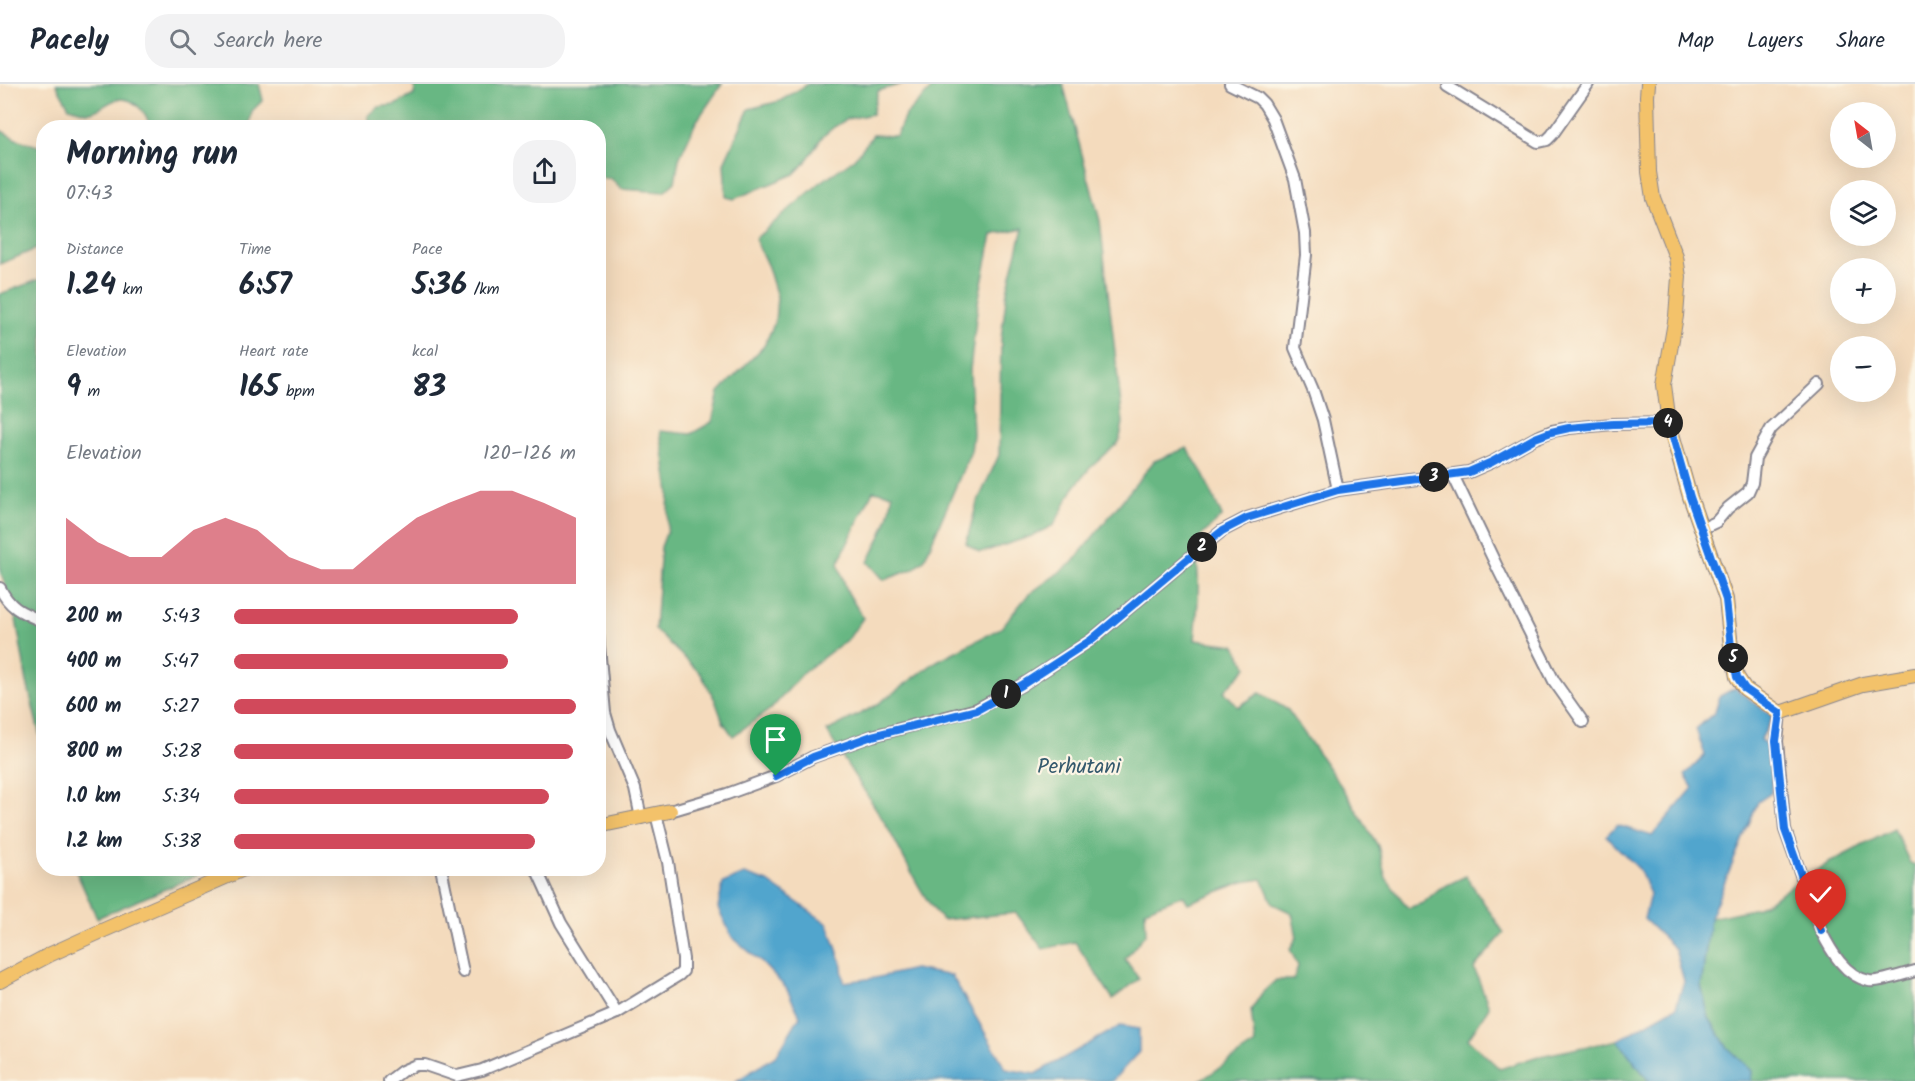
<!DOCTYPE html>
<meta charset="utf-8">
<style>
body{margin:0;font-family:Kalam,sans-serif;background:#f2f2f3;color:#1f2937;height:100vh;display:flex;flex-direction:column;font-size:22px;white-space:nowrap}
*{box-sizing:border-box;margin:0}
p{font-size:20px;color:#747a83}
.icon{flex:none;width:33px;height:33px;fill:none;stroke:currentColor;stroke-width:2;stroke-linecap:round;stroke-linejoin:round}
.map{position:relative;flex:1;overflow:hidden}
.details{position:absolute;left:36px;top:36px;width:570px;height:756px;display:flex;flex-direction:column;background:#fff;border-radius:24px;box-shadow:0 6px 24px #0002}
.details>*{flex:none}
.needle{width:39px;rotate:329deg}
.buttons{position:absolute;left:1830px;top:18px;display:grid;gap:12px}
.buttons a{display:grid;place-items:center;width:66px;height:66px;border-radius:50%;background:#fff;box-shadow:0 6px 24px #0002;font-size:30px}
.pin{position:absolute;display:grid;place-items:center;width:51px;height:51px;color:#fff;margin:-62px -26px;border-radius:50% 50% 50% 0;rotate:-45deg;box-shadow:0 0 6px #0007}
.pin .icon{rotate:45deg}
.km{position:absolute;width:30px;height:30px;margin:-15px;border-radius:50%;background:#222;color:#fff;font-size:16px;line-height:30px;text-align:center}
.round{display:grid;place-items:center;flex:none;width:63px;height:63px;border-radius:24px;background:#f2f2f3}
.overview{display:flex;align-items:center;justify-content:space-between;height:102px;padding:0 30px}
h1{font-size:33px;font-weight:800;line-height:45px}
.stats{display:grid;grid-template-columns:repeat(3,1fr);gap:9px;height:102px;padding:6px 30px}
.stats div{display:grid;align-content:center}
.stats b{font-size:30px;font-weight:800}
.stats small{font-size:16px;font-weight:400}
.stats p{font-size:16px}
.chart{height:168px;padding:12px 30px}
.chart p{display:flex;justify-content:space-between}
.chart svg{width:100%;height:108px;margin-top:6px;fill:#d1495b;opacity:.7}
ul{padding:0 30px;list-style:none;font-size:20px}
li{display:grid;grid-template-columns:96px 72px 1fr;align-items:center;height:45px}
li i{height:15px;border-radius:8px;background:#d1495b}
header{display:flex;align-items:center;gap:36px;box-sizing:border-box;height:84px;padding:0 30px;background:#fff;border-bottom:2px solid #e0e1e3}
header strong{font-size:28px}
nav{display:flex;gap:33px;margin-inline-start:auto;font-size:21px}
.search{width:420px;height:54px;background:#f2f2f3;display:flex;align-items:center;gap:15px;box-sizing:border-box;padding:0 21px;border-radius:24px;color:#747a83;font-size:22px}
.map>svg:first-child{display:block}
.forest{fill:#67b783;stroke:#417370;stroke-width:1.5}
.water{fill:#51a5cd;stroke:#366a96;stroke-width:1.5}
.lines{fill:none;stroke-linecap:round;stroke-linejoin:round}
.minor-casing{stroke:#88858e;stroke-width:14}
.major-casing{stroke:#88858e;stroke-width:16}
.minor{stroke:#fff;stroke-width:10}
.major{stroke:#f3c26a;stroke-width:14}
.route-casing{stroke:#fff;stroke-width:12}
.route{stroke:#1a73e8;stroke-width:8}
.labels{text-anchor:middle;stroke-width:4.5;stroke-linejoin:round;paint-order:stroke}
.park-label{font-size:21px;fill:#34596d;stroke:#fcf5e5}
</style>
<header>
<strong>Pacely</strong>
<div class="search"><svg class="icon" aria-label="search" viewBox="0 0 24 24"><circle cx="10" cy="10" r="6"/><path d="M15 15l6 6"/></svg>Search here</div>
<nav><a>Map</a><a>Layers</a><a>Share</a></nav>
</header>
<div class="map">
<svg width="1915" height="997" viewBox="0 0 1915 997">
<rect width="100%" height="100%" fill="#fcf5e5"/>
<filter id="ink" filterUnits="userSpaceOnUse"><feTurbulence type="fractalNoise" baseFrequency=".0167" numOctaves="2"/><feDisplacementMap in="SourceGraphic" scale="12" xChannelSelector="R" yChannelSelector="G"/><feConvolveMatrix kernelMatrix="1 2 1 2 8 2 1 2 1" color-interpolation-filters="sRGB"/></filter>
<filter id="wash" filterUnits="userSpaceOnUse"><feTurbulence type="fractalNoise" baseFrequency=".008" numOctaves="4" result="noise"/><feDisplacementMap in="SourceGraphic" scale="24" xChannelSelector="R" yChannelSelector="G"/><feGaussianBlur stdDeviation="1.35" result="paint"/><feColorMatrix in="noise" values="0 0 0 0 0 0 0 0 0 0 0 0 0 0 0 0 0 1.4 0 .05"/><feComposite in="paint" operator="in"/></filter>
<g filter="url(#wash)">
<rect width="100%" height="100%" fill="#f4dbbd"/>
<g class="forest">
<path d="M 56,0 L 259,0 L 263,16 L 252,27 L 249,43 L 150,43 C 147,28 131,9 113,17 C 105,20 97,29 87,28 C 82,28 75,24 69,23 Z"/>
<path d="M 413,0 L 722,0 L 696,38 L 679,75 L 675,98 L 664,108 L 621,105 L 611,95 L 599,94 L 598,44 L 371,43 L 368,32 L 379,23 L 395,21 L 414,11 L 415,4 Z"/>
<path d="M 808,0 L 902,0 L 878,7 L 872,30 L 847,35 L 834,43 L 822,53 L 805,79 L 794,90 L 734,115 L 726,113 L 724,79 L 749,25 L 780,17 Z"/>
<path d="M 936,0 L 1063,0 L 1100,137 L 1123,339 L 1119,358 L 1089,385 L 1073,405 L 1054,441 L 1032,452 L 986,467 L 979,468 L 966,459 L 977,419 L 999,371 L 1001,255 L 1007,207 L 1023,144 L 992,151 L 978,218 L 970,286 L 973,350 L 971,367 L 924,476 L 913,485 L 884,496 L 868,478 C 878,458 892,433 892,410 L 873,407 L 838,479 L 847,507 L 863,534 L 849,554 L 804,588 L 772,624 L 733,652 L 723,638 L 715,616 L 701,590 L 655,546 L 661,463 L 667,447 L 669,408 L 660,347 L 691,350 L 712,338 L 719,308 L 764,262 L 775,238 L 777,213 L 768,183 L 755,155 L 821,98 L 854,75 L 873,51 L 896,52 L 905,32 Z"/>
<path d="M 0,46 L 16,55 L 44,64 L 43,162 L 0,180 Z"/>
<path d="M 43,194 L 43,665 L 27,598 L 16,535 L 0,486 L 0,210 Z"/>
<path d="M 1187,364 L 1202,388 L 1222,432 L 1194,459 C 1201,493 1198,521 1195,556 L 1235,561 L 1247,583 L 1224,607 L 1238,623 L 1260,609 L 1288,626 L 1348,712 L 1378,762 L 1386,794 L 1408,824 L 1423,819 L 1439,805 L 1466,792 L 1504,849 L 1474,884 L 1489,923 L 1468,955 L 1500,985 L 1535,973 L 1618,956 L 1649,997 L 1200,997 L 1255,960 L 1251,926 L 1262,909 L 1276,896 L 1294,896 L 1298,882 L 1290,865 L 1297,853 L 1292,829 L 1273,820 L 1262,795 L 1243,798 L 1188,819 L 1183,811 L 1145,826 L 1146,849 L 1125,875 L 1139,895 L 1113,915 L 1075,858 L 1043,865 L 1016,829 L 942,836 C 918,808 905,773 886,741 C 867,709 845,680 827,647 L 875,622 L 937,577 L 1001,544 L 1028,511 L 1072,479 L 1154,377 Z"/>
<path d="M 1894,745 L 1910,779 L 1915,781 L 1915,997 L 1751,997 L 1752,987 L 1727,963 L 1709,934 L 1701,902 L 1710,834 L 1757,824 L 1827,780 Z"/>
<path d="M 75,785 L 212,785 L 97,834 Z"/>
</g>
<g class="water">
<path d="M 1735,604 L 1773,633 L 1761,655 L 1774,673 L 1771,709 L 1758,718 L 1710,834 L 1701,902 L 1709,934 L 1727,963 L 1752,987 L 1751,997 L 1649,997 L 1618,956 L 1676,923 L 1684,897 L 1675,865 L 1644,835 L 1650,810 L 1639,785 L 1606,752 L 1617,741 L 1652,752 L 1693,704 L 1685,691 L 1705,671 L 1696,645 L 1715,628 L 1720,612 Z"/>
<path d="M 744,790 L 768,798 L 828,840 L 841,877 L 844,898 L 875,894 L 914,885 L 952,892 L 1006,985 L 1035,990 L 1120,942 L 1139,945 L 1139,968 L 1112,997 L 736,997 L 776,972 L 800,932 L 786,904 L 760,877 L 732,853 L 718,824 L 723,799 Z"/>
</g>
</g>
<g filter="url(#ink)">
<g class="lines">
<defs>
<g id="minor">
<path d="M 1230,0 L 1258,14 L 1264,20 L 1273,35 L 1295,95 L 1305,149 L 1306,171 L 1295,264 L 1313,306 L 1323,336 L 1338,406"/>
<path d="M 1447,2 L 1538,58 L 1547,56 L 1552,51 L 1588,0"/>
<path d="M 1453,391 L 1499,487 L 1554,597 L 1583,638"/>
<path d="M 1701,445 L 1716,438 L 1728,424 L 1748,408 L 1752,399 L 1755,374 L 1771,345 L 1819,300"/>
<path d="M 0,504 C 10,525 23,529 44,538"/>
<path d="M 598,551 L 605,629 L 610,646 L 635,705 L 641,734"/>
<path d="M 1780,629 L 1777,657 L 1785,746 L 1821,847 C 1831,867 1845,892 1869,897 C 1879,899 1904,890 1915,887"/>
<path d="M 670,727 L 727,710 L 776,692 L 813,673 L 872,652 L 977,625 L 1022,601 L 1091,556 L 1207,459 L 1222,447 L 1247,434 L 1338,406 L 1469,388 L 1492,378 L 1535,354 L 1552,347 L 1569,344 L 1613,340 L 1669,339"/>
<path d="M 441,784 L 463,888"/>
<path d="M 536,784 L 561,839 L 617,929"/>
<path d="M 389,997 L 402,987 L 416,981 L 425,981 L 457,992 L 482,986 L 617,929 L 679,891 L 683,887 L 683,875 L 668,778 L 656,730"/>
</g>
<g id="major">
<path d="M 1648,0 L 1647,12 L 1649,88 L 1653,114 L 1676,173 L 1679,193 L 1676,232 L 1664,301 L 1669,339 L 1690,413 L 1726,515 L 1731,563 L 1737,593 L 1745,605 L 1780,629 L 1863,600 L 1915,591"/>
<path d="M 598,742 L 670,727"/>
<path d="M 0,897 L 51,870 L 104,846 L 246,784"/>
</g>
</defs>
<use href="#minor" class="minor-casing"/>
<use href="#major" class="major-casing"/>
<use href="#minor" class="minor"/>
<use href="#major" class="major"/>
</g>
</g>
<g class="lines" filter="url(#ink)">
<defs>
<path id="route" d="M 776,692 L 813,673 L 872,652 L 977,626 L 1022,601 L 1091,556 L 1207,459 L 1222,447 L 1247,434 L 1338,406 L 1469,388 L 1492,378 L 1535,354 L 1551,348 L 1569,344 L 1613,340 L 1669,339 L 1690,413 L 1726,516 L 1731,563 L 1737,593 L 1745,605 L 1780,629 L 1776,657 L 1785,746 L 1821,847"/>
</defs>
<use href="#route" class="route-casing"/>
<use href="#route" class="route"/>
</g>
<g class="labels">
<g class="park-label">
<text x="1079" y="689">Perhutani</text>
</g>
</g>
</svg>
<div class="buttons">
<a><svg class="needle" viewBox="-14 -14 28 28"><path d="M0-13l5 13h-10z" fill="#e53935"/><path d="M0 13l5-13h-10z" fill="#747a83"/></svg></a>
<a><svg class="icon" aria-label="layers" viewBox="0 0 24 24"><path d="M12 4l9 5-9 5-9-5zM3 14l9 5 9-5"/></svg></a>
<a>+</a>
<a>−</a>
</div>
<div class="pin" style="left:776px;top:692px;background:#1e9e55"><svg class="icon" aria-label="arrive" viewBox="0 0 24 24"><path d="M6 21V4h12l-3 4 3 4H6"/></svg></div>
<div class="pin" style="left:1821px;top:847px;background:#d93025"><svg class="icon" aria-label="check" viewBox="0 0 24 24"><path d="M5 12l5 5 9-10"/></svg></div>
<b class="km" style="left:1006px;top:610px">1</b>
<b class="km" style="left:1202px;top:463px">2</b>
<b class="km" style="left:1434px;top:393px">3</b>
<b class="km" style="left:1668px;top:339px">4</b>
<b class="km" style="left:1733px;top:574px">5</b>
<section class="details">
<div class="overview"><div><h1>Morning run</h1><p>07:43</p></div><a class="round"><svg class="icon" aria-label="share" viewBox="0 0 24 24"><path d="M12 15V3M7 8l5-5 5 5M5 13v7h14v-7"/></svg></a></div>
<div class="stats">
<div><p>Distance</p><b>1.24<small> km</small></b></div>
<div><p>Time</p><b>6:57</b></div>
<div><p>Pace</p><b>5:36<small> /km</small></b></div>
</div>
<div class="stats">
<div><p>Elevation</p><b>9<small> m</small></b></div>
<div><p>Heart rate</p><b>165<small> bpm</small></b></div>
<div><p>kcal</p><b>83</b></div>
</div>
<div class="chart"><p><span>Elevation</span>120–126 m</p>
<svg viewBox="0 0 160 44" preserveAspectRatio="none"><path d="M0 44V17L10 27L20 33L30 33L40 22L50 17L60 22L70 33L80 38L90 38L100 27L110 17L120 11L130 6L140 6L150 11L160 17V44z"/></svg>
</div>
<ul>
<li><b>200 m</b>5:43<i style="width:83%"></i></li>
<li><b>400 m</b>5:47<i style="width:80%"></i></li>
<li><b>600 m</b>5:27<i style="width:100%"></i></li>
<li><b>800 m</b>5:28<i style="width:99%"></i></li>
<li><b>1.0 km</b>5:34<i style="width:92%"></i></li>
<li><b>1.2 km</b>5:38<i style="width:88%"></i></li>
</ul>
</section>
</div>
